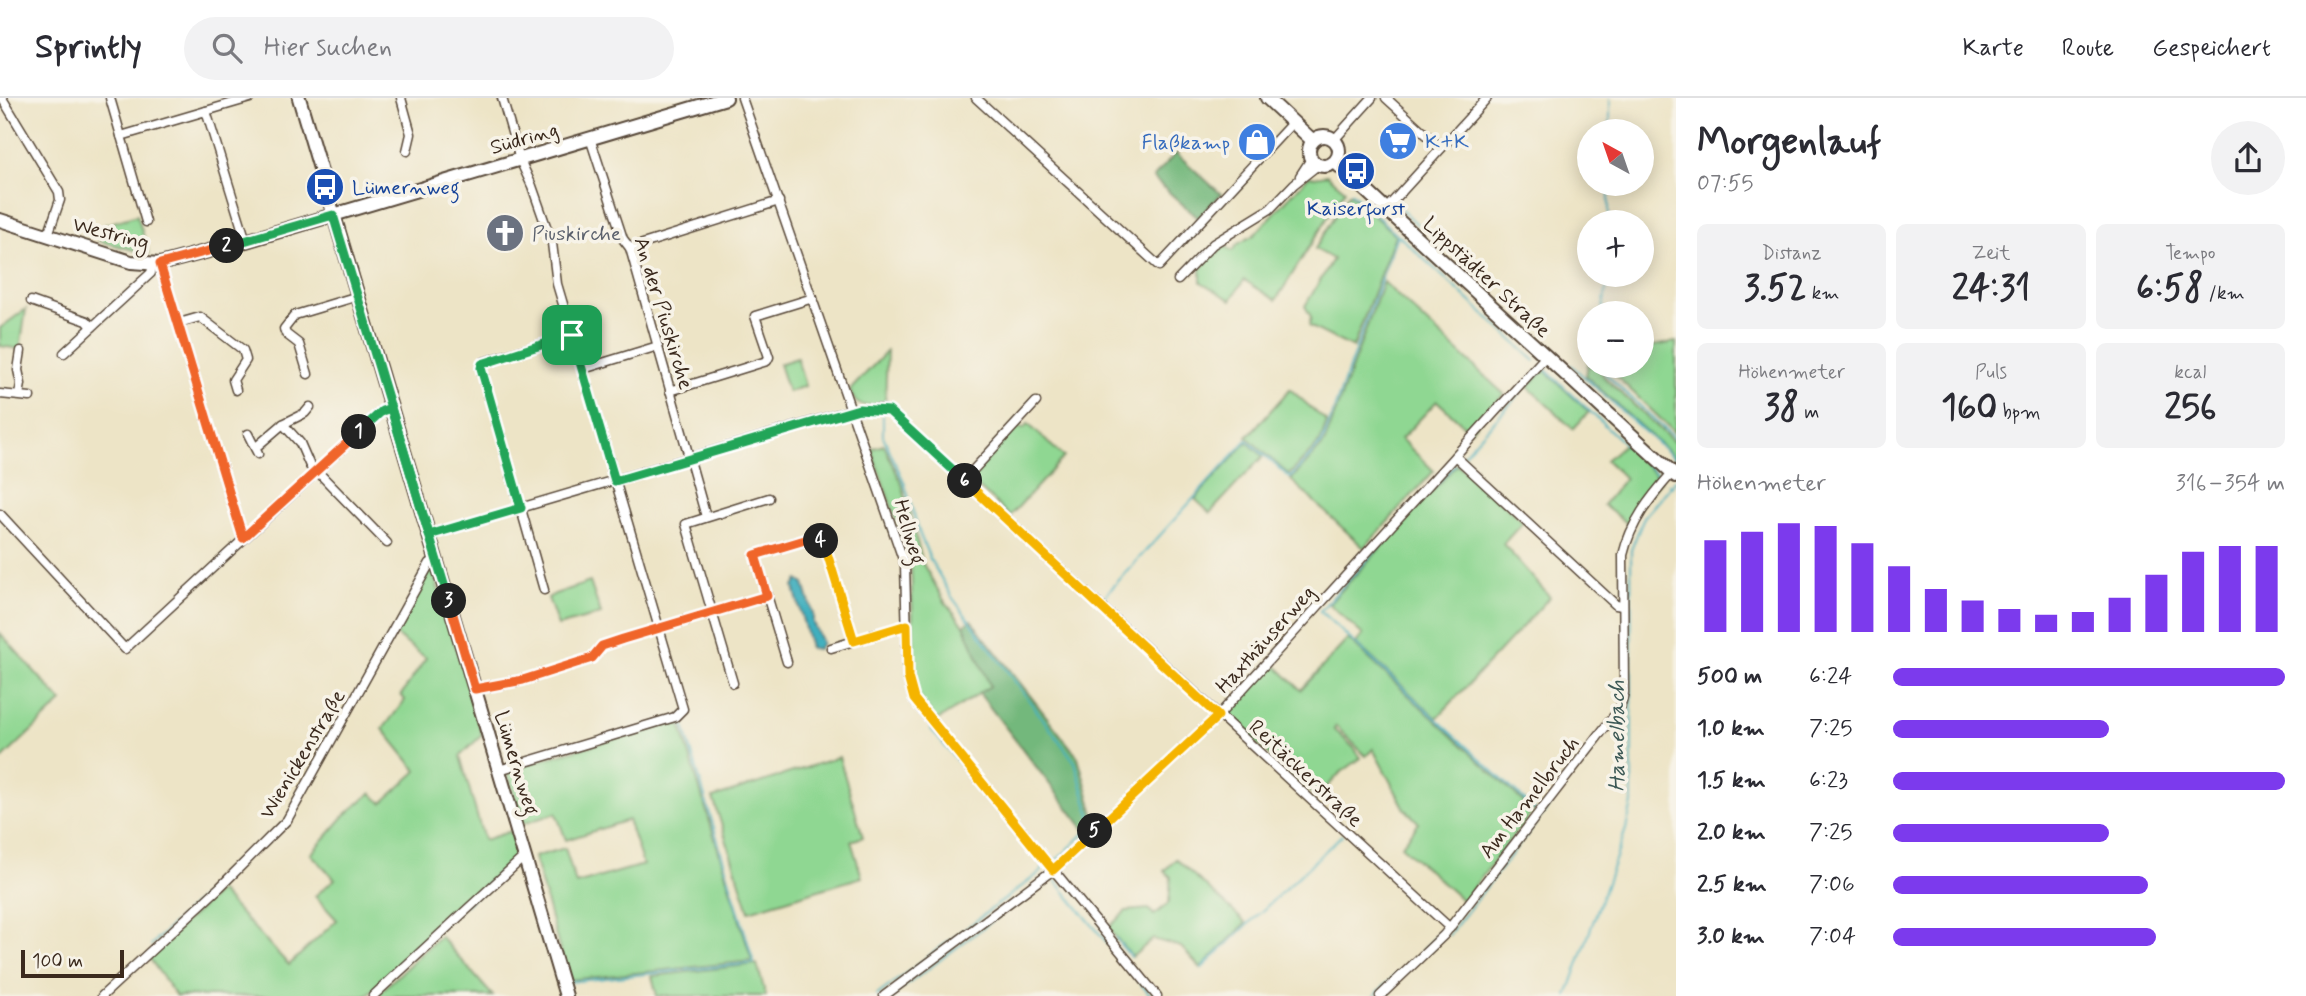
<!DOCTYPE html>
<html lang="de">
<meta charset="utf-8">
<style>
body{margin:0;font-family:Mynerve,sans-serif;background:#f2f2f3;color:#2b2b33;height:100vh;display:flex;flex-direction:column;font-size:26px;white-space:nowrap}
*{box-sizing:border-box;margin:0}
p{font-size:23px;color:#7c7c81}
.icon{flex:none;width:38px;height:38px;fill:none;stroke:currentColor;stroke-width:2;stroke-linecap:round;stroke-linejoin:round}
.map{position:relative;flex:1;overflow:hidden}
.side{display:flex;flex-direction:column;background:#fff;width:630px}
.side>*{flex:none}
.needle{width:46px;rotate:320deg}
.tools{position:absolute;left:1577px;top:21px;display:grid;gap:14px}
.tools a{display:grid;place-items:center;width:77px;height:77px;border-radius:50%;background:#fff;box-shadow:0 4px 18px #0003;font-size:35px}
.scale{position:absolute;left:21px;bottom:18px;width:103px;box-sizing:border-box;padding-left:7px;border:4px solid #3b2a1e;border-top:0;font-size:19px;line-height:24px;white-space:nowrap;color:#3b2a1e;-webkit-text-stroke:5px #f7f3e8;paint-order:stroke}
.pin{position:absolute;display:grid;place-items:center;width:60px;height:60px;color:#fff;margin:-30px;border-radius:14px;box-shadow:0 4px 10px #0006}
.km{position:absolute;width:35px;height:35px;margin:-18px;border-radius:50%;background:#222;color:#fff;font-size:19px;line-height:35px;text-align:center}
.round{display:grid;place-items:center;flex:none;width:74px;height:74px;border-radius:37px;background:#f2f2f3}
.head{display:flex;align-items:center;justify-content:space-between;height:119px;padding:0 21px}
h1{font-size:38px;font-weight:700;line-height:52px}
.metrics{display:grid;grid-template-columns:repeat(3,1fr);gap:10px;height:119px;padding:7px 21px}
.metrics div{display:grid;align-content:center;border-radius:10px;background:#f2f2f3;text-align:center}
.metrics b{font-size:35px;font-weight:700}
.metrics small{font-size:19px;font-weight:400}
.metrics p{font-size:19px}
.chart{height:196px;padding:14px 21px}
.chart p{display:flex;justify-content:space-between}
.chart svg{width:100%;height:126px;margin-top:7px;stroke:#7c3aed;stroke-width:6}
ul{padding:0 21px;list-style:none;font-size:23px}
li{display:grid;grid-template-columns:112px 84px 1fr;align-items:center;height:52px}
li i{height:18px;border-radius:9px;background:#7c3aed}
header{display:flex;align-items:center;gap:42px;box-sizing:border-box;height:98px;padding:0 35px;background:#fff;border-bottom:2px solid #e1e1e2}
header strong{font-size:33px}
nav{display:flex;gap:38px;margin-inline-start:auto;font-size:24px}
.search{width:490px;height:63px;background:#f2f2f3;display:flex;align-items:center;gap:18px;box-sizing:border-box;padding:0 24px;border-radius:38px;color:#7c7c81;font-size:26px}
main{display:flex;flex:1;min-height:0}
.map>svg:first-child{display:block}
.green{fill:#8fd792;stroke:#658058;stroke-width:2}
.forest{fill:#73b87c;stroke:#57714d;stroke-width:2}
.water{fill:#41afbe;stroke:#3e6c6e;stroke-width:2}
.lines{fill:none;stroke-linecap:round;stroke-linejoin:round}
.stream{stroke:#41afbe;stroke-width:2}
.street-casing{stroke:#564637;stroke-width:11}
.secondary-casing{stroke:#564637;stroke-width:16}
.street{stroke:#fff;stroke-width:8}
.secondary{stroke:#fff;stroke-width:12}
.split-1-casing{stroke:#fff;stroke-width:14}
.split-2-casing{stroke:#fff;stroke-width:14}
.split-3-casing{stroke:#fff;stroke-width:14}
.split-4-casing{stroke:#fff;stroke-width:14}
.split-5-casing{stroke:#fff;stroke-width:14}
.split-6-casing{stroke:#fff;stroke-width:14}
.split-7-casing{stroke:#fff;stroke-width:14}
.split-1{stroke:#22a559;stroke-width:9}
.split-2{stroke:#f0652b;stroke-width:9}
.split-3{stroke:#22a559;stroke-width:9}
.split-4{stroke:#f0652b;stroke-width:9}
.split-5{stroke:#f5b400;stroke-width:9}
.split-6{stroke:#f5b400;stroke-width:9}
.split-7{stroke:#22a559;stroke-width:9}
.labels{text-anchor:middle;stroke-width:7;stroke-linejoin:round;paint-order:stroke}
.street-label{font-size:21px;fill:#3b2a1e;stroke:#f7f3e8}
.shop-label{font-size:21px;fill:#366cbe;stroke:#f7f3e8;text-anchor:start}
.transit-label{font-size:21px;fill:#164399;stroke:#f7f3e8;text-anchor:start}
.worship-label{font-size:21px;fill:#5b616d;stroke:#f7f3e8;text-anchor:start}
.water-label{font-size:23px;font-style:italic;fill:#3d5956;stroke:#f7f3e8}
</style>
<header>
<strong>Sprintly</strong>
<div class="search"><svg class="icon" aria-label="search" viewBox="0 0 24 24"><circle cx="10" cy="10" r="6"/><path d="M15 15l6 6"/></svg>Hier suchen</div>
<nav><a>Karte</a><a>Route</a><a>Gespeichert</a></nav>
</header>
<main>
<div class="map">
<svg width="1676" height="898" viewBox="0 0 1676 898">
<rect width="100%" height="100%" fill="#f7f3e8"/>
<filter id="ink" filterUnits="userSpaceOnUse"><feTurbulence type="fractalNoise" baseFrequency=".0143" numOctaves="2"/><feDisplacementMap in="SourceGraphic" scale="14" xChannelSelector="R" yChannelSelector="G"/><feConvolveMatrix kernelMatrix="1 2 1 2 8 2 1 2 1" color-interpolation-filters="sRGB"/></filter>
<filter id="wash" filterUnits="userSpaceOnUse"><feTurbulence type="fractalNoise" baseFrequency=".00686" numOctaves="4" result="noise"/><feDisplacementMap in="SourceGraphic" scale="28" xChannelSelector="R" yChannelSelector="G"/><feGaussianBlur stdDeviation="1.57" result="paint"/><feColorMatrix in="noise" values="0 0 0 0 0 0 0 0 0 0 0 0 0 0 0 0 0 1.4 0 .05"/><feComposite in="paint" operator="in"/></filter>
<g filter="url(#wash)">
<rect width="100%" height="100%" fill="#ede4c6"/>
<g class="green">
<path d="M 1327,77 L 1345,92 L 1276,202 L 1244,182 L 1231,202 L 1201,184 L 1201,172 L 1207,163 L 1225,148 L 1233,153 L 1238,146 L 1254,137 L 1309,78 L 1314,79 Z"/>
<path d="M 1349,95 L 1395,137 L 1353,250 L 1309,228 L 1311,219 L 1305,208 L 1333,161 L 1315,151 Z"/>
<path d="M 137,117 L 149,156 L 99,143 L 104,127 Z"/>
<path d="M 1383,184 L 1504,296 L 1470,333 L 1437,303 L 1401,341 L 1434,373 L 1364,450 L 1291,382 L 1324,346 Z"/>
<path d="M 26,211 L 20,251 L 0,248 L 0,230 Z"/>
<path d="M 1676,244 L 1676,336 L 1606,268 L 1642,268 L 1642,250 Z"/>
<path d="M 887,253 L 885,306 C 867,307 856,313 850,292 Z"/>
<path d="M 797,260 L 805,288 L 788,294 L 779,266 Z"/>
<path d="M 1589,260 L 1589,268 L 1596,268 L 1606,281 L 1676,346 L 1676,361 L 1586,278 Z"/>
<path d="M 1544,272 L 1589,314 L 1573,331 L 1528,289 Z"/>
<path d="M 1290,291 L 1327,324 L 1320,344 L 1289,377 L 1247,339 Z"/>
<path d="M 1028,326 L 1064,359 L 1010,418 L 973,384 L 972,377 L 1016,329 L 1024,330 Z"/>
<path d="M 1247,344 L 1263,358 L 1210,415 L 1195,401 Z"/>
<path d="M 1624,346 L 1661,382 L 1639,409 L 1629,427 L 1603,407 L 1625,380 L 1606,362 Z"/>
<path d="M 884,347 L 902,386 L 923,466 L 945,504 L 964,527 L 991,588 L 936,623 L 918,597 L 915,588 L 911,464 L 871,351 Z"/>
<path d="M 1457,366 L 1523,424 L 1503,446 L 1550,499 L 1437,620 L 1356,545 L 1363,537 L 1329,506 Z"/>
<path d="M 429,473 L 433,473 L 482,637 L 460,658 L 484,742 L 511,733 L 516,752 L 515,759 L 366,898 L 176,898 L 150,861 L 150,857 L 219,793 L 289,867 L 337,822 L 315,798 L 335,781 L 311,756 L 345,717 L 371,695 L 382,705 L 417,673 L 383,631 L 405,602 L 401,597 L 426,560 L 394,536 Z"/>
<path d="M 590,484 L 601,516 L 558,528 L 548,500 L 555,496 Z"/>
<path d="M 0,535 L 62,604 L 0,663 Z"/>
<path d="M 1348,541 L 1533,713 L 1463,803 L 1401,748 L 1419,725 L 1405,711 L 1373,651 L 1366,658 L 1336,628 L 1334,631 L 1354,650 L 1361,660 L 1339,676 L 1317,700 L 1229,620 L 1229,614 L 1273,565 L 1301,592 Z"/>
<path d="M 679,622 L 752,863 L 568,882 L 534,759 L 565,750 L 576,786 L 643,767 L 628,722 L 566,742 L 556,715 L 523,726 L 506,672 Z"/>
<path d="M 839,659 L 863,739 L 851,743 L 862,779 L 749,813 L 713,700 Z"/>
<path d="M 1176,761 L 1246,825 L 1201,870 L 1181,849 L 1153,841 L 1132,859 L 1108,830 L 1126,813 L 1149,811 L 1154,817 L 1169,805 L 1171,779 L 1164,773 Z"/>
<path d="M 440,838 L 493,898 L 376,898 Z"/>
<path d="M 757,866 L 766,898 L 657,898 L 652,878 Z"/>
</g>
<g class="forest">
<path d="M 1176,55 L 1221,96 L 1198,120 L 1153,80 Z"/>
<path d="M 971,522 L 1078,659 L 1096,723 L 1086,733 L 979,595 L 990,588 L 964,527 Z"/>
</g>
<path class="water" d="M 798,482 L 804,486 L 813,516 L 813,525 L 822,545 L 818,551 L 810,550 L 794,489 Z"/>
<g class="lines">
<g class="stream">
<path d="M 1610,33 L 1610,0"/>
<path d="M 1396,106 L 1418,127"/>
<path d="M 1609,124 L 1609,86"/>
<path d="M 1399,138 L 1535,263"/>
<path d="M 1602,215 L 1609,177"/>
<path d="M 1571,267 L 1676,362"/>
<path d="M 1600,268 L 1607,277 L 1676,342"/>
<path d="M 1528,287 L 1543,271 L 1546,272 L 1661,380"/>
<path d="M 883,318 L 883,338 L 904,384 L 920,437 L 930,461 L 952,499 L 1075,664 L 1093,727 L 1058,761 L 1050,762"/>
<path d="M 1463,357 L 1521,294"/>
<path d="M 1455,366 L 1320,513 L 1535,712"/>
<path d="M 1668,386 L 1672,389"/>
<path d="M 1100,503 L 1247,342 L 1290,380 L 1322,345 L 1397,137 L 1351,94"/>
<path d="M 931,631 L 1042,765"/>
<path d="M 1056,783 L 1151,898"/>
<path d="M 1080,798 L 1062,776 L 1063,770 L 1095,739"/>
<path d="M 466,807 L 516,760 L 517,754"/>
<path d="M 1449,837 L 1553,703"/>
<path d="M 1115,840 L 1131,859"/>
<path d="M 151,847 L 234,769"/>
<path d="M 1423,852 L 1443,832"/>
<path d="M 1202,870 L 1342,737"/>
<path d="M 568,884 L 754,865 L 683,625"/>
<path d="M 876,898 L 1042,773 L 1044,767"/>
<path d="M 892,898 L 1048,781"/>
<path d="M 1374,898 L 1400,873"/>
<path d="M 1567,898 L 1626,731 L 1632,705 L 1631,452 L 1644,419 L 1676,382"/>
</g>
</g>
</g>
<g filter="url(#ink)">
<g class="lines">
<defs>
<g id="street">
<path d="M 2,0 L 59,94 L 60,102 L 48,137"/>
<path d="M 110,0 L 146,124"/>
<path d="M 401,0 L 411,36 L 407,53"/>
<path d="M 742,0 L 905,467 L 908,580 L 914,602 L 1157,898"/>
<path d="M 976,0 L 1159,168 L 1293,24"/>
<path d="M 1386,0 L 1441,50"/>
<path d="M 206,13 L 246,143"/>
<path d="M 121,38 L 250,0"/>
<path d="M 590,40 L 623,141 L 630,150 L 706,419"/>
<path d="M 1334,42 L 1372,0"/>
<path d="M 1300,78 L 1311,61"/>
<path d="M 1386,111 L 1487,0"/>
<path d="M 630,150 L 779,103"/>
<path d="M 160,166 L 243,440"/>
<path d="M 1178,182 L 1213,146 L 1270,111 L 1294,86 L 1318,67"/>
<path d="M 31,203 L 87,223 L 92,229"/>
<path d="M 179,225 L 200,219 L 243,252 L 246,262 L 233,282 L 236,292"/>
<path d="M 64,255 L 151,175 L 153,166"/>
<path d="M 583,271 L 658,248"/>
<path d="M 308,276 L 299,246 L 286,236 L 284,231 L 295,217 L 358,198"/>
<path d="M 670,293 L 767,263 L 769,259 L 755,218 L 813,200"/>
<path d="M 0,296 L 30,299"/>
<path d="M 19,297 L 21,286 L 18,272 L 21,253"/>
<path d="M 283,326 L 300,345 L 310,368 L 316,374"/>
<path d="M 248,336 L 258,356"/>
<path d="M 255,350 L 283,326 L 305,315 L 310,309"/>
<path d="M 1455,358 L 1616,507 L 1622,508"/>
<path d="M 317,373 L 387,445"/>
<path d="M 964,382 L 1036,304"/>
<path d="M 0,416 L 125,551 L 382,313 L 391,310"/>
<path d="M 429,437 L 852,312 L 880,311 L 889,313 L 1450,830"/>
<path d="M 544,492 L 481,270 L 484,264 L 572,237"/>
<path d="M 831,550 L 907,527"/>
<path d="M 787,564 L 755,457 L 815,439 L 824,445 L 854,543"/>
<path d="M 733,585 L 686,426 L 769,400"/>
<path d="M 475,591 L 523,582 L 592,560 L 602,548 L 623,541 L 767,498"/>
<path d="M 499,672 L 675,619 L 683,611 L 557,186 L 552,145 L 532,88 L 520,62 L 502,0"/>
<path d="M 102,898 L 220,789 L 287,722 L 430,465 L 436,462"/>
<path d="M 373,898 L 525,758"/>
<path d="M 884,898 L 1053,772 L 1218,618 L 1546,258"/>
<path d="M 1380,898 L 1444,837 L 1620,610 L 1624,595 L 1623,457 C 1631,424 1649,401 1672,375"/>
</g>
<g id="secondary">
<path d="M 299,0 L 566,898"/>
<path d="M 1267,0 L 1313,43"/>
<circle cx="1324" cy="53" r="15"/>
<path d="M 1335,64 L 1676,378"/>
<path d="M 0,122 L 131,164 L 160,166 L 246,143 L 726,0"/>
</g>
</defs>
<use href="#street" class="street-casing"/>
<use href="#secondary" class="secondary-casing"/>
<use href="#street" class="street"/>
<use href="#secondary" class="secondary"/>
</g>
</g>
<g class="lines" filter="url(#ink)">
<defs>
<path id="split-1" d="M 359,334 L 382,313 L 391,310 L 429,437 L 521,410 L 481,270 L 482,266 L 572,237"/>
<path id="split-2" d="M 227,148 L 160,166 L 243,440 L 359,334"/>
<path id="split-3" d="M 227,148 L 333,117 L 449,503"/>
<path id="split-4" d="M 449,503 L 475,591 L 523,582 L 592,560 L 602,548 L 623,541 L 767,498 L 755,457 L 815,439 L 821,443"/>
<path id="split-5" d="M 821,443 L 824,445 L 854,543 L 907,527 L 908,579 L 914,601 L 1053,772 L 1095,733"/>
<path id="split-6" d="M 965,383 L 1218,618 L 1095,733"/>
<path id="split-7" d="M 572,237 L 615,383 L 859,311 L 889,313 L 965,383"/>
</defs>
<use href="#split-1" class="split-1-casing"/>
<use href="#split-2" class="split-2-casing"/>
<use href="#split-3" class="split-3-casing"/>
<use href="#split-4" class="split-4-casing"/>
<use href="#split-5" class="split-5-casing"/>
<use href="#split-6" class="split-6-casing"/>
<use href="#split-7" class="split-7-casing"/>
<use href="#split-1" class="split-1"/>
<use href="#split-2" class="split-2"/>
<use href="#split-3" class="split-3"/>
<use href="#split-4" class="split-4"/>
<use href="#split-5" class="split-5"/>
<use href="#split-6" class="split-6"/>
<use href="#split-7" class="split-7"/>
</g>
<defs>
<symbol id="supermarket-disc" viewBox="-11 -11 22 22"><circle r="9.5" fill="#3f7fe0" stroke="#f7f3e8"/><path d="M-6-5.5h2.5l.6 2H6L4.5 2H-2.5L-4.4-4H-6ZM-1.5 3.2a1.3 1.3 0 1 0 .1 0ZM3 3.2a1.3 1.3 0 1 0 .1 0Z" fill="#fff"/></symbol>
<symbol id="shop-disc" viewBox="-11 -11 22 22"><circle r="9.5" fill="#3f7fe0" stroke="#f7f3e8"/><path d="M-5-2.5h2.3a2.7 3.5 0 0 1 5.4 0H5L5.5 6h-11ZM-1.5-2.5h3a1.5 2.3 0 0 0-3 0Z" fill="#fff"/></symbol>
<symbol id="bus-disc" viewBox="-11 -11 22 22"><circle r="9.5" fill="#1a4fb4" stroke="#f7f3e8"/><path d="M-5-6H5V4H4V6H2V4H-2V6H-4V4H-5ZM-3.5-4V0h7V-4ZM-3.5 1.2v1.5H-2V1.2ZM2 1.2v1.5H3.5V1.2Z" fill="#fff"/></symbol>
<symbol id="church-disc" viewBox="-11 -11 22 22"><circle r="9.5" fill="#6b7280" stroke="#f7f3e8"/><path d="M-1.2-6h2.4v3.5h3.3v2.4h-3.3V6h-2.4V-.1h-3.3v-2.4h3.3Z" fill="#fff"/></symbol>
</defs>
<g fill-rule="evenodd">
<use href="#supermarket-disc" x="1376" y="21" width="44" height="44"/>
<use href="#shop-disc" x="1235" y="22" width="44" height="44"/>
<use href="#bus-disc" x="1334" y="51" width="44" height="44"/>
<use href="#bus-disc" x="303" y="67" width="44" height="44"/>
<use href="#church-disc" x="483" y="113" width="44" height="44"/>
</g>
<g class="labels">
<g class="street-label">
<text transform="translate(524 40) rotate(-16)" y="7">Südring</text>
<text transform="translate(111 135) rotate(15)" y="7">Westring</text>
<text transform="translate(1487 179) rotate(43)" y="7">Lippstädter Straße</text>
<text transform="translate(664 215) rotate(73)" y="7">An der Piuskirche</text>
<text transform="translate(910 434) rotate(74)" y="7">Hellweg</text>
<text transform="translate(1265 541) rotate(-48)" y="7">Haxthäuserweg</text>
<text transform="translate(302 656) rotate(-59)" y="7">Wienickenstraße</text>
<text transform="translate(517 665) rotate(73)" y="7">Lümernweg</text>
<text transform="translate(1306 675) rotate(43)" y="7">Reitäckerstraße</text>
<text transform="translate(1529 699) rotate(-52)" y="7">Am Hamelbruch</text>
</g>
<g class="shop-label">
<text x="1425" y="50">K+K</text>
<text x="1230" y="51" text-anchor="end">Flaßkamp</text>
</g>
<g class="transit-label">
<text x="352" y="96">Lümernweg</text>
<text x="1356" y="117" text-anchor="middle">Kaiserforst</text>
</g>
<g class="worship-label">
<text x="532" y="142">Piuskirche</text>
</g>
<g class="water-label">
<text transform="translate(1616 638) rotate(-90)" y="8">Hamelbach</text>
</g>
</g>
</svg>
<div class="tools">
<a><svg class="needle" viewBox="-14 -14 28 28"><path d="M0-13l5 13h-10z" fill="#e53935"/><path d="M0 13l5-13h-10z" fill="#7c7c81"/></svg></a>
<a>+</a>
<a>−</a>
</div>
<div class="scale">100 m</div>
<div class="pin" style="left:572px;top:237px;background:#1e9e55"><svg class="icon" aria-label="arrive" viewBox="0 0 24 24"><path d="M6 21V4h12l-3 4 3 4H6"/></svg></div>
<b class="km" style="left:359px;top:334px">1</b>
<b class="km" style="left:227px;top:148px">2</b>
<b class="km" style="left:449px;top:503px">3</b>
<b class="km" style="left:821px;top:443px">4</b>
<b class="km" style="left:1095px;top:733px">5</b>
<b class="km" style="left:965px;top:383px">6</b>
</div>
<section class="side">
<div class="head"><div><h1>Morgenlauf</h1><p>07:55</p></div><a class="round"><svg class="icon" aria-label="share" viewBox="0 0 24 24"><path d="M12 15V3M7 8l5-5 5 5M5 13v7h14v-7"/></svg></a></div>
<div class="metrics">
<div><p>Distanz</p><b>3.52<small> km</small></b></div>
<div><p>Zeit</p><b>24:31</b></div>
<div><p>Tempo</p><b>6:58<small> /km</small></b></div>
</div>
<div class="metrics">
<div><p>Höhenmeter</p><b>38<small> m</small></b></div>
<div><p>Puls</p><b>160<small> bpm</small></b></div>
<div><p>kcal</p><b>256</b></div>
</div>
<div class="chart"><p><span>Höhenmeter</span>316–354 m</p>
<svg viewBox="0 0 160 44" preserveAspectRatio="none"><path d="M5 44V12M15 44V9M25 44V6M35 44V7M45 44V13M55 44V21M65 44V29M75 44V33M85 44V36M95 44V38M105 44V37M115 44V32M125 44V24M135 44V16M145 44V14M155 44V14"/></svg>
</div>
<ul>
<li><b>500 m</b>6:24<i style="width:100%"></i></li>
<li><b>1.0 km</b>7:25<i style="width:55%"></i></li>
<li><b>1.5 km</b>6:23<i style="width:100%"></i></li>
<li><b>2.0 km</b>7:25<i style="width:55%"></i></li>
<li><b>2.5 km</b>7:06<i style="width:65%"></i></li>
<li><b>3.0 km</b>7:04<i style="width:67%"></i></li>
</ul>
</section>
</main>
